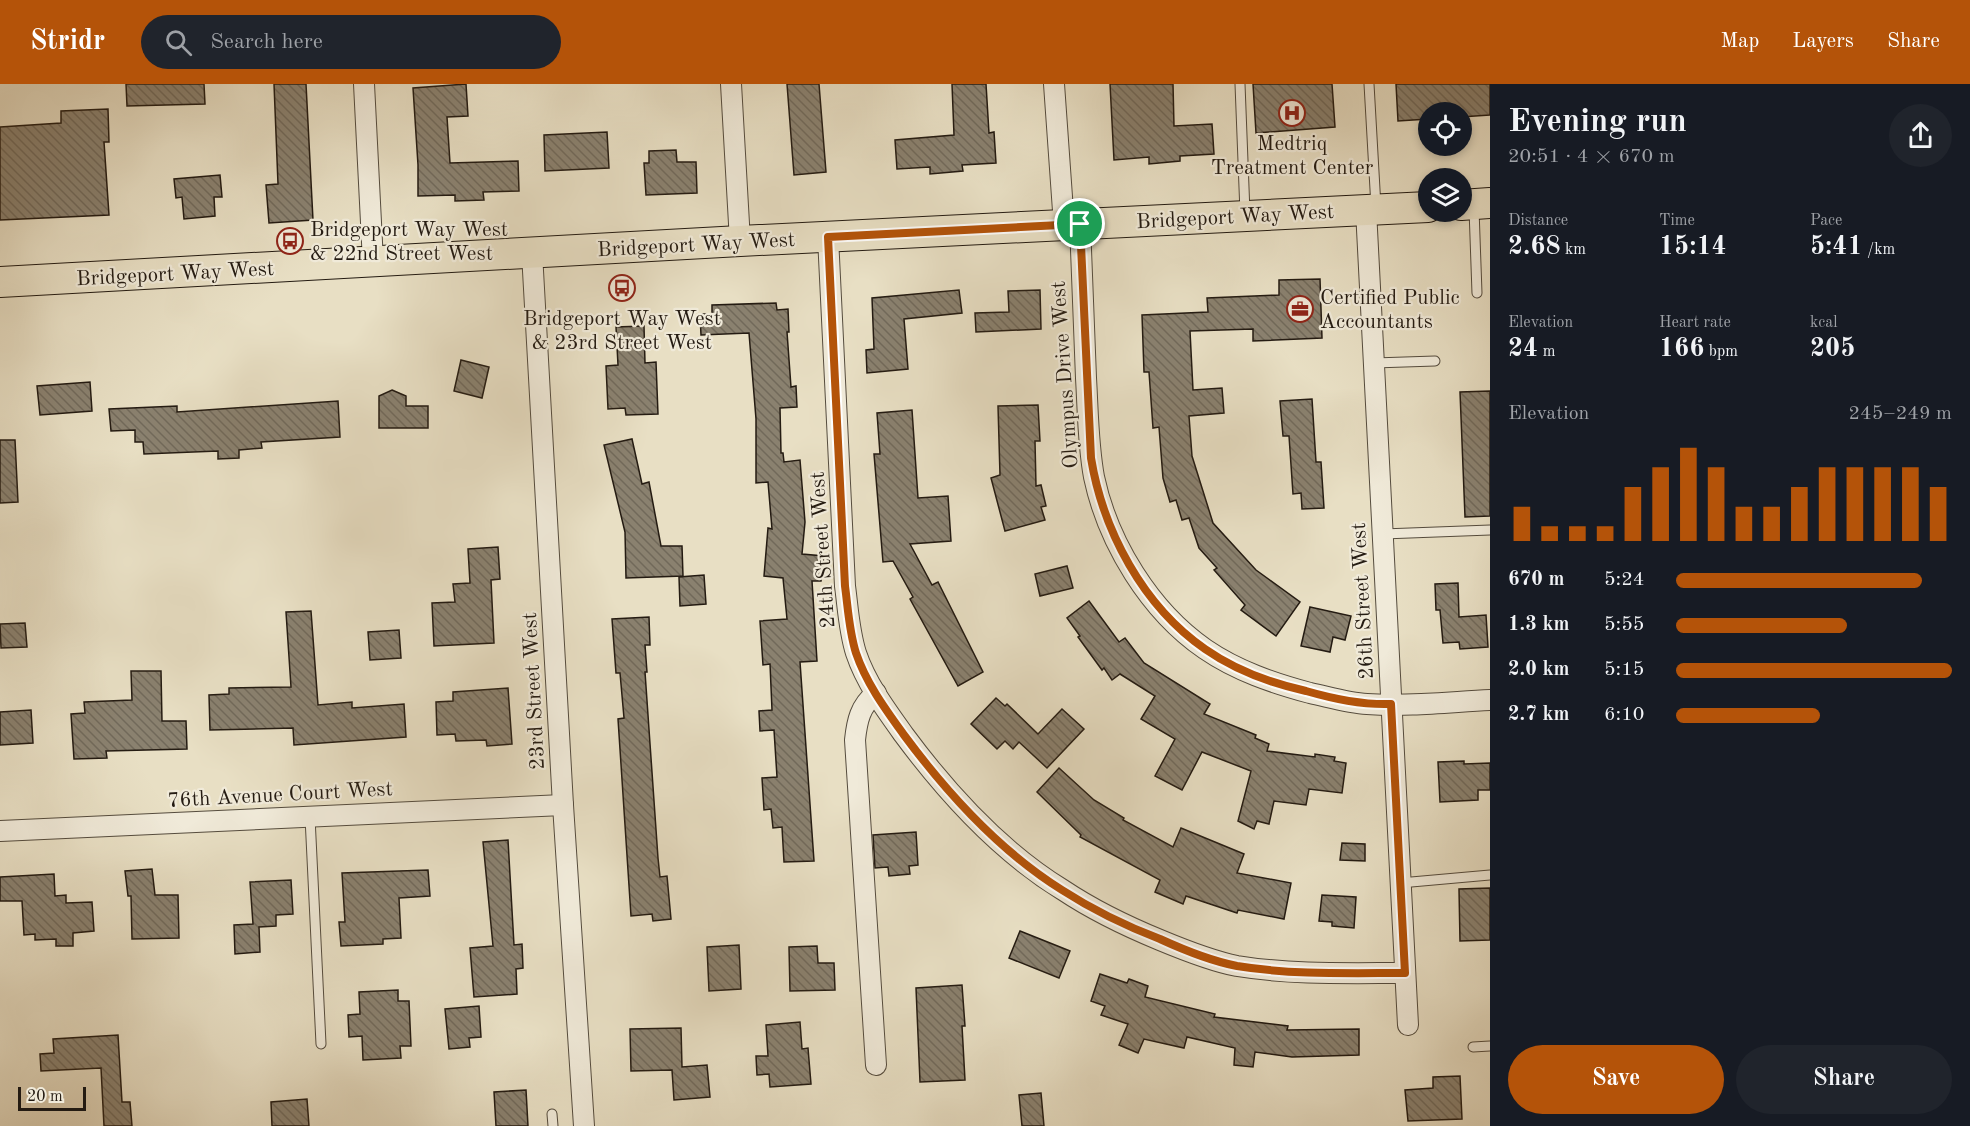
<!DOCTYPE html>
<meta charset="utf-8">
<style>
body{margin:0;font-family:"Old Standard TT",serif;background:#20242c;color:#f1f3f6;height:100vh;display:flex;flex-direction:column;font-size:22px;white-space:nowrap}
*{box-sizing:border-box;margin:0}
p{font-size:20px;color:#9ea1a6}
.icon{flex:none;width:33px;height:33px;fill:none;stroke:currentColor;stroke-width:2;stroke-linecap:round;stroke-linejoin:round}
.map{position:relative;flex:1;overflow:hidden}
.panel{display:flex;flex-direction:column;background:#171b24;width:480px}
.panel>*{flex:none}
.tools{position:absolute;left:1418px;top:18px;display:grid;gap:12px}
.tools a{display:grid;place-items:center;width:54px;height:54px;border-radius:50%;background:#171b24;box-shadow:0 3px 9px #0003;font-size:30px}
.scale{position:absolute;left:18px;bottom:15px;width:68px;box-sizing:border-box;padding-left:6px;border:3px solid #241b12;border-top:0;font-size:16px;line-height:21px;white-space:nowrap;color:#241b12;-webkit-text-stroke:4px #f0ead9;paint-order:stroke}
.pin{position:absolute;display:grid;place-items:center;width:51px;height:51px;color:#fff;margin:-26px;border:3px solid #fff;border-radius:50%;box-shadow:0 2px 6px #0007}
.round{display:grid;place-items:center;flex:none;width:63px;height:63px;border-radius:32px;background:#20242c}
.summary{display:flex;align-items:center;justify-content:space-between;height:102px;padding:0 18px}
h1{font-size:33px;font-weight:800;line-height:45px}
.figures{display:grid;grid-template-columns:repeat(3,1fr);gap:9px;height:102px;padding:6px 18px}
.figures div{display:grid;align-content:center}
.figures b{font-size:26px;font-weight:800}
.figures small{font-size:16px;font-weight:400}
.figures p{font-size:16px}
.chart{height:168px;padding:12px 18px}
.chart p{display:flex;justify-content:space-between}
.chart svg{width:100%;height:108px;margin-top:6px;stroke:#b45309;stroke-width:6}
.action{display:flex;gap:12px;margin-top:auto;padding:12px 18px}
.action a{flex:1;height:69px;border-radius:36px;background:#b45309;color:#fff;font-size:24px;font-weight:800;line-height:69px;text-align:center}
.action a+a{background:#20242c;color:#f1f3f6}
ul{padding:0 18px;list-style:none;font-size:20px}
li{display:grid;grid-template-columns:96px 72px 1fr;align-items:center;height:45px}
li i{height:15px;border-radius:8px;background:#b45309}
header{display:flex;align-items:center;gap:36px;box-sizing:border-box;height:84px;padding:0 30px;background:#b45309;color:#fff}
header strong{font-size:28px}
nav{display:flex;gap:33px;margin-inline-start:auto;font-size:21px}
.search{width:420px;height:54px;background:#20242c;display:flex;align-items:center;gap:15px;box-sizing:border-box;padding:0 21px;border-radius:33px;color:#9ea1a6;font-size:22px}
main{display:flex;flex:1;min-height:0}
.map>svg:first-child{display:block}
.building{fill:url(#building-back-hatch);stroke:#241b12;stroke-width:1.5}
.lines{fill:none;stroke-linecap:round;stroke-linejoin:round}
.service-casing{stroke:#554c3e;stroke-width:11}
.minor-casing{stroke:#554c3e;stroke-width:22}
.primary-casing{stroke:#241b12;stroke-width:32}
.service{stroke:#f0ead9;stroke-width:9}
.minor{stroke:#f0ead9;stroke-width:20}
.primary{stroke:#e8dfc4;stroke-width:30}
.route-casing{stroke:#fff;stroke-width:12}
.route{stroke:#b45309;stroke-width:8}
.labels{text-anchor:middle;stroke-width:4.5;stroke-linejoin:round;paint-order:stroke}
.poi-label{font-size:21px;fill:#241b12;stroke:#f0ead9}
.street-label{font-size:21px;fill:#241b12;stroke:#f0ead9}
</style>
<header>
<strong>Stridr</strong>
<div class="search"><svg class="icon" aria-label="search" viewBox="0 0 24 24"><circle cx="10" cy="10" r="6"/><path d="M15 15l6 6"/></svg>Search here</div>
<nav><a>Map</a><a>Layers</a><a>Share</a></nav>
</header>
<main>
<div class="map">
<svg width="1490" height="1042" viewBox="0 0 1490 1042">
<defs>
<pattern id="building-back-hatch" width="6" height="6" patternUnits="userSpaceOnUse" patternTransform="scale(1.5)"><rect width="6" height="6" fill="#8a816f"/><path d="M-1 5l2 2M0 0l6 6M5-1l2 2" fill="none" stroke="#71695a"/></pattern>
</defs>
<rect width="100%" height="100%" fill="#e8dfc4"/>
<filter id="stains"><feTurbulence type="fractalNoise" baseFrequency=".00333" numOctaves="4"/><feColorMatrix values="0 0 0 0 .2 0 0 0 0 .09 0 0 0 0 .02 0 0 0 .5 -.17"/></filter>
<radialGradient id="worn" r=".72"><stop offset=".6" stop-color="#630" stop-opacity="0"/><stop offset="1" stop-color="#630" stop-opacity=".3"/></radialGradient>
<g class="building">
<path d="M 126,0 L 204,0 L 205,20 L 127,22 Z"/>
<path d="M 274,0 L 306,0 L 313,136 L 269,139 L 266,101 L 278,100 Z"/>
<path d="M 466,0 L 468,32 L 447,33 L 450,79 L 518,77 L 519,107 L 483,108 L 484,116 L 455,117 L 455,111 L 418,112 L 418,81 L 413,4 Z"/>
<path d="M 787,0 L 819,0 L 826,88 L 794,91 Z"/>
<path d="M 952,0 L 986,0 L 989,49 L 994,48 L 996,79 L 962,81 L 963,87 L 930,90 L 930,83 L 897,85 L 895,56 L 954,51 Z"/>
<path d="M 1110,0 L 1173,0 L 1174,42 L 1212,40 L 1214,70 L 1180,72 L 1180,77 L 1149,80 L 1149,73 L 1114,76 Z"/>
<path d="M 1253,0 L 1332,0 L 1335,43 L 1256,49 Z"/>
<path d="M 1396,0 L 1490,0 L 1490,31 L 1461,33 L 1461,28 L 1428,28 L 1428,35 L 1398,37 Z"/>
<path d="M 108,25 L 109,58 L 104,58 L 109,131 L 0,136 L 0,43 L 61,39 L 61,27 Z"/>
<path d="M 607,48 L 609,84 L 545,87 L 544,51 Z"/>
<path d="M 676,66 L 677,78 L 696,78 L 697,109 L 646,111 L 644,79 L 649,79 L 649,67 Z"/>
<path d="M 220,91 L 222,113 L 214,113 L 215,132 L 184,135 L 182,113 L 176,114 L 174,95 Z"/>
<path d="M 1320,195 L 1322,254 L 1253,257 L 1253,245 L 1190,247 L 1193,306 L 1222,304 L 1224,329 L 1189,332 L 1192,372 L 1213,439 L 1256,486 L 1300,518 L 1276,552 L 1241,526 L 1245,521 L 1214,486 L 1217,484 L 1199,464 L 1189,434 L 1182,436 L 1176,416 L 1170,418 L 1163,394 L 1159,343 L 1153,344 L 1149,288 L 1144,288 L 1142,231 L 1208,228 L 1207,214 L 1279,211 L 1279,196 Z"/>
<path d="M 959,206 L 962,229 L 904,235 L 908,285 L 867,289 L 866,266 L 874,265 L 872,214 Z"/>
<path d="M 1040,206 L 1041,245 L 976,248 L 975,229 L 1009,228 L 1008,207 Z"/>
<path d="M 776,219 L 777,226 L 788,225 L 789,248 L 787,248 L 791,303 L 796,302 L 797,323 L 780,324 L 781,369 L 783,369 L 784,378 L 800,376 L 805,438 L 802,470 L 824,472 L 821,497 L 812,497 L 817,577 L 800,578 L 814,777 L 784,778 L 782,743 L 773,744 L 771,725 L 764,726 L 762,694 L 777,693 L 774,646 L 760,647 L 759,627 L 772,626 L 770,580 L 763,581 L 760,537 L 787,535 L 783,494 L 764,492 L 768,444 L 772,445 L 768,398 L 756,399 L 756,335 L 749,249 L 701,251 L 700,230 L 712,230 L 712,221 Z"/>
<path d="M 644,242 L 645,279 L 656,278 L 658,330 L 626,331 L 625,324 L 608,325 L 606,282 L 618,281 L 616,243 Z"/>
<path d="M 461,276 L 489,283 L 482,314 L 454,307 Z"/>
<path d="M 90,298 L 92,327 L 40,331 L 37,302 Z"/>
<path d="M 392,306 L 406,312 L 406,322 L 428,322 L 428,344 L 379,344 L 379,312 Z"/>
<path d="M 1490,307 L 1490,432 L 1465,433 L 1460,308 Z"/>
<path d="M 1312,315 L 1316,378 L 1321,378 L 1324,424 L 1302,425 L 1301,409 L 1293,410 L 1289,352 L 1283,352 L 1280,317 Z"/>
<path d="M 338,317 L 340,353 L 261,358 L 262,364 L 239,366 L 239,374 L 218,375 L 218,367 L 144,370 L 143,358 L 135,358 L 135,346 L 111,347 L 109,325 L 177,322 L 177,328 Z"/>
<path d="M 1038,321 L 1040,357 L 1035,357 L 1036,402 L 1041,401 L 1046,422 L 1041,423 L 1045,436 L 1005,447 L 991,394 L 1000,391 L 998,322 Z"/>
<path d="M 912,326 L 918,414 L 948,412 L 951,457 L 910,460 L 932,501 L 938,498 L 983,588 L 958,602 L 910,515 L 913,513 L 893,477 L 883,478 L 874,370 L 880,370 L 877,329 Z"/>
<path d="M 632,355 L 642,400 L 649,398 L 661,462 L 682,462 L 683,492 L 626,494 L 625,448 L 604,361 Z"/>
<path d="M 0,356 L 15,356 L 18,418 L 0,419 Z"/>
<path d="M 498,463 L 500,495 L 491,496 L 494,559 L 434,562 L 432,519 L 455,518 L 453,500 L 470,499 L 468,465 Z"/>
<path d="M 1067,482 L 1073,504 L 1040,512 L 1035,490 Z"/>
<path d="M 704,491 L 706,520 L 680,522 L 679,493 Z"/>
<path d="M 1458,499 L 1459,533 L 1486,531 L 1488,563 L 1460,565 L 1459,558 L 1443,559 L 1440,526 L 1436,526 L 1435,500 Z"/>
<path d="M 1089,517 L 1119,558 L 1125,554 L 1144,579 L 1210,620 L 1204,630 L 1256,651 L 1255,654 L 1269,660 L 1267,667 L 1315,673 L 1315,670 L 1335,673 L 1334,677 L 1346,679 L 1342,709 L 1309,705 L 1306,721 L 1274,717 L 1269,740 L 1257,737 L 1254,745 L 1238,737 L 1251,687 L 1202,668 L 1182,706 L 1155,692 L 1175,655 L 1141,635 L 1155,612 L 1120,590 L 1112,596 L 1104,584 L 1102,586 L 1078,553 L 1080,552 L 1067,534 Z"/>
<path d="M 1310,523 L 1351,532 L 1345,556 L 1333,553 L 1330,568 L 1301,562 Z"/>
<path d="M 311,527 L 318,621 L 352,618 L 352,624 L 404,620 L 406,653 L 294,661 L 293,644 L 210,646 L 209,611 L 229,610 L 229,604 L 291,603 L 286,528 Z"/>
<path d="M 649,533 L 650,561 L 645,561 L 647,588 L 645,588 L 658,774 L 660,793 L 667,792 L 671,835 L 653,837 L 652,830 L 631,832 L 618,635 L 624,634 L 620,589 L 616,589 L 612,535 Z"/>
<path d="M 25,539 L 27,563 L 1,564 L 0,540 Z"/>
<path d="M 399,546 L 401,574 L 370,576 L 368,548 Z"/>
<path d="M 131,587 L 161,587 L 162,637 L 186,637 L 187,665 L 106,667 L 107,674 L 74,675 L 71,630 L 85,629 L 84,618 L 132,616 Z"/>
<path d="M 508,604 L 512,660 L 487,662 L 486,656 L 456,657 L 455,650 L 437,651 L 436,618 L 453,617 L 453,608 Z"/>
<path d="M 996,614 L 1005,622 L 1007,620 L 1038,650 L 1062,625 L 1084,645 L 1047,684 L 1019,658 L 1013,665 L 1005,657 L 997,665 L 971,640 Z"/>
<path d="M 31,626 L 33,659 L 0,661 L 0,628 Z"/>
<path d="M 1464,677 L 1464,680 L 1490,679 L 1490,706 L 1478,706 L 1478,716 L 1440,718 L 1438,678 Z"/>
<path d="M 1059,684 L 1094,716 L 1124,734 L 1123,736 L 1173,763 L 1181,744 L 1244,770 L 1237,789 L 1291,799 L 1284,835 L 1238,826 L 1237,829 L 1186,812 L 1183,820 L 1155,808 L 1160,796 L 1080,753 L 1081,751 L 1037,708 Z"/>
<path d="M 916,748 L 918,781 L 909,782 L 910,790 L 889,792 L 888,783 L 875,784 L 873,751 Z"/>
<path d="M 508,756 L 514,861 L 522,860 L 523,884 L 516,885 L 517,910 L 474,913 L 470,864 L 493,862 L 483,758 Z"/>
<path d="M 1342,759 L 1365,760 L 1365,777 L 1340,776 Z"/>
<path d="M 152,785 L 155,811 L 178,811 L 179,854 L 132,855 L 131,812 L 128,812 L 125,787 Z"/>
<path d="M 428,786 L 430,812 L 399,814 L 401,854 L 383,855 L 383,860 L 341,862 L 339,838 L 345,838 L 342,789 Z"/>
<path d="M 54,790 L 55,812 L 66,811 L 66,819 L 92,818 L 94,847 L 73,849 L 73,862 L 56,862 L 56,855 L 35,856 L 35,850 L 24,851 L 22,817 L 0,817 L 0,793 Z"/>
<path d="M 291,796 L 293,830 L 276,831 L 276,842 L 259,843 L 260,868 L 235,870 L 234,841 L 253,840 L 250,798 Z"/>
<path d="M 1490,804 L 1490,856 L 1460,857 L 1459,805 Z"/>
<path d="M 1322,811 L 1356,813 L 1354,844 L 1332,842 L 1332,838 L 1319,837 Z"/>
<path d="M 1020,847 L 1070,867 L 1059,894 L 1009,874 Z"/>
<path d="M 739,861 L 741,905 L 709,907 L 707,863 Z"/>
<path d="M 817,862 L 818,879 L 834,879 L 835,906 L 790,907 L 789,863 Z"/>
<path d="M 1100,890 L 1127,899 L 1129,895 L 1148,902 L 1145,913 L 1215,930 L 1214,933 L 1288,942 L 1287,946 L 1359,945 L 1359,971 L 1292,973 L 1255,968 L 1253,983 L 1234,981 L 1235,964 L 1187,953 L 1184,964 L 1144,955 L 1138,969 L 1119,961 L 1128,940 L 1101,931 L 1105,922 L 1091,917 Z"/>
<path d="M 962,901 L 965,942 L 962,942 L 965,996 L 920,998 L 916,904 Z"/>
<path d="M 398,906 L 398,917 L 409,917 L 411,962 L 400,962 L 401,974 L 363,976 L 362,952 L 349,953 L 348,931 L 360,930 L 359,908 Z"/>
<path d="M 479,922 L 481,953 L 469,954 L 470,963 L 449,965 L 445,925 Z"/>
<path d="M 800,938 L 802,965 L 808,964 L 811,1000 L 770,1003 L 769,990 L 757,991 L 756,972 L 768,972 L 766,941 Z"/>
<path d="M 681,944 L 682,983 L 707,981 L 710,1013 L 674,1016 L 672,986 L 631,987 L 630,945 Z"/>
<path d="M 118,951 L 122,1018 L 130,1018 L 132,1042 L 104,1042 L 101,984 L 41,987 L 40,970 L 54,969 L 53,955 Z"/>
<path d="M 1460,992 L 1462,1035 L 1408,1037 L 1405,1006 L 1433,1004 L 1433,993 Z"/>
<path d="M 526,1006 L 528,1042 L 496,1042 L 494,1008 Z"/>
<path d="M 1041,1009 L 1044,1042 L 1022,1042 L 1019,1011 Z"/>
<path d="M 307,1015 L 309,1042 L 272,1042 L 271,1018 Z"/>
</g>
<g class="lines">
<defs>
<g id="service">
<path d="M 1240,0 L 1245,129"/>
<path d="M 1369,0 L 1376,123"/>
<path d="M 1474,125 L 1477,209"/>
<path d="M 1374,279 L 1435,277"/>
<path d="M 1383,450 L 1490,446"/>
<path d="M 310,733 L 321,960"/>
<path d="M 1400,799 L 1490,791"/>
<path d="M 1473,963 L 1490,962"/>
<path d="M 552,1030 L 553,1042"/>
</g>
<g id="minor">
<path d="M 364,0 L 373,178"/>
<path d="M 731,0 L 740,157"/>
<path d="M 1054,0 L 1064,141"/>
<path d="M 1366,126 L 1408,941"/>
<path d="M 1080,140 C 1082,191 1084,243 1086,294 C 1088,327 1088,361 1094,393 C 1108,459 1150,527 1205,565 C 1237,587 1273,599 1310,609 C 1329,613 1348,619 1367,620 C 1408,623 1450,618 1490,616"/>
<path d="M 828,153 L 845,502 C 848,524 849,547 856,569 C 866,599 886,626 904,651 C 947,709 1001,768 1063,806 C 1093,826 1126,842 1160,856 C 1184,866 1211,877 1237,882 C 1292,891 1349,889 1405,889"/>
<path d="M 532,169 L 563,721 L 584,1042"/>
<path d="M 876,609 C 860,622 857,637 855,656 L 876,981"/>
<path d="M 0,747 L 563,721"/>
</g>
<g id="primary">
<path d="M 1461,121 L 1490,119"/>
<path d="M 0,198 L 740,157 L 1428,123"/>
</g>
</defs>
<use href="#service" class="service-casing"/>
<use href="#minor" class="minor-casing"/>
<use href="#primary" class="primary-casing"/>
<use href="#service" class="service"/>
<use href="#minor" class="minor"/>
<use href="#primary" class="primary"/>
</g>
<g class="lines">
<defs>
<path id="route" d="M 1080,140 L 1091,374 C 1103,447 1143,522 1205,565 C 1235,586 1270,599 1306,607 C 1334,615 1361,621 1391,620 L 1405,889 C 1349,889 1292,891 1237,882 C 1211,877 1184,866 1160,855 C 1126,842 1093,826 1062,806 C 1001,768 947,709 904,651 C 886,626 866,599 856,569 C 849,547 848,524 845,502 L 828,153 Z"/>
</defs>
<use href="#route" class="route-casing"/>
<use href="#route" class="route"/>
</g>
<defs>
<symbol id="hospital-ring" viewBox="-11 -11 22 22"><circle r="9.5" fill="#f0ead9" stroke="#8f2418" stroke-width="1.5"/><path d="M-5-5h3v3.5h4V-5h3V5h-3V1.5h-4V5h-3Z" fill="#8f2418"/></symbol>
<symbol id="bus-ring" viewBox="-11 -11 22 22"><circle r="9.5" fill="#f0ead9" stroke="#8f2418" stroke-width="1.5"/><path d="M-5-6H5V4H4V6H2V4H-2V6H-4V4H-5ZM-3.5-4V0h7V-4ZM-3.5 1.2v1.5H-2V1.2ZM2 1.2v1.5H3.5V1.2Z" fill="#8f2418"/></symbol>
<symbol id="office-ring" viewBox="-11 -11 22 22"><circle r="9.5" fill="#f0ead9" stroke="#8f2418" stroke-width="1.5"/><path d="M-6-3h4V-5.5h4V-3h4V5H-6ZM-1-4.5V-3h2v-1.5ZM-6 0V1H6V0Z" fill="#8f2418"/></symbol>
</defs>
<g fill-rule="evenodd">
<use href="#hospital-ring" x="1277" y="14" width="30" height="30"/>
<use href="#bus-ring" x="275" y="142" width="30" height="30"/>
<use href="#bus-ring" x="607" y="189" width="30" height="30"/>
<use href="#office-ring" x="1285" y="210" width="30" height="30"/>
</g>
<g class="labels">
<g class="poi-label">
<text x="1292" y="66">Medtriq<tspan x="1292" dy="24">Treatment Center</tspan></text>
<text x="310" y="152" text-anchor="start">Bridgeport Way West<tspan x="310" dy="24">&amp; 22nd Street West</tspan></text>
<text x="1320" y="220" text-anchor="start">Certified Public<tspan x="1320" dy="24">Accountants</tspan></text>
<text x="622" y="241">Bridgeport Way West<tspan x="622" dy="24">&amp; 23rd Street West</tspan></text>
</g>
<g class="street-label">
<text transform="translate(1235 132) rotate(-3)" y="7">Bridgeport Way West</text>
<text transform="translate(696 160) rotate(-3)" y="7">Bridgeport Way West</text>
<text transform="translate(175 189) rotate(-3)" y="7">Bridgeport Way West</text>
<text transform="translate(1064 291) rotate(-94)" y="7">Olympus Drive West</text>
<text transform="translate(822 466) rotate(-94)" y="7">24th Street West</text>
<text transform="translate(1362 517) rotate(-93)" y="7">26th Street West</text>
<text transform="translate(533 607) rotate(-93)" y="7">23rd Street West</text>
<text transform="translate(280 710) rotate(-3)" y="7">76th Avenue Court West</text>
</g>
</g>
<rect width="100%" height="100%" filter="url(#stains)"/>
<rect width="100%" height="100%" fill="url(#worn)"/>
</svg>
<div class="tools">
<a><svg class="icon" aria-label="locate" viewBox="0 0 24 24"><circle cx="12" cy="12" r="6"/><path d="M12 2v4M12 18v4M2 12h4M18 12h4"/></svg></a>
<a><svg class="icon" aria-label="layers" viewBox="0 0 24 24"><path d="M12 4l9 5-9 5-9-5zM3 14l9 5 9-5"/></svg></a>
</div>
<div class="scale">20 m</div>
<div class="pin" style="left:1080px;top:140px;background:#1e9e55"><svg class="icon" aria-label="arrive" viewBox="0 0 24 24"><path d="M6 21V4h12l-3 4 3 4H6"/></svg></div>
</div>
<section class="panel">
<div class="summary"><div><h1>Evening run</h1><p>20:51 · 4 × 670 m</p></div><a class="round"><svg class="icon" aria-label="share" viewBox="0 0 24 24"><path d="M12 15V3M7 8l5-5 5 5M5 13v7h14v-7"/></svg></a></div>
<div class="figures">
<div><p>Distance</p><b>2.68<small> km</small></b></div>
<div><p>Time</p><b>15:14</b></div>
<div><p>Pace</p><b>5:41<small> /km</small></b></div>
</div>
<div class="figures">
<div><p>Elevation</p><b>24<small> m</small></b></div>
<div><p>Heart rate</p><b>166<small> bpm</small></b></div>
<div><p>kcal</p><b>205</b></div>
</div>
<div class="chart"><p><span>Elevation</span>245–249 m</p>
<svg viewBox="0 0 160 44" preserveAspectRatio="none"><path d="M5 44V30M15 44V38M25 44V38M35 44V38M45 44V22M55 44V14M65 44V6M75 44V14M85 44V30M95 44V30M105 44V22M115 44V14M125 44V14M135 44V14M145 44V14M155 44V22"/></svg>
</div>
<ul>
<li><b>670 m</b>5:24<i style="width:89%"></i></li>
<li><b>1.3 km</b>5:55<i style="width:62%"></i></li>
<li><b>2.0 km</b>5:15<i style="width:100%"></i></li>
<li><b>2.7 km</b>6:10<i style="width:52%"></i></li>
</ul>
<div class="action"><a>Save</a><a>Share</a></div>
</section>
</main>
